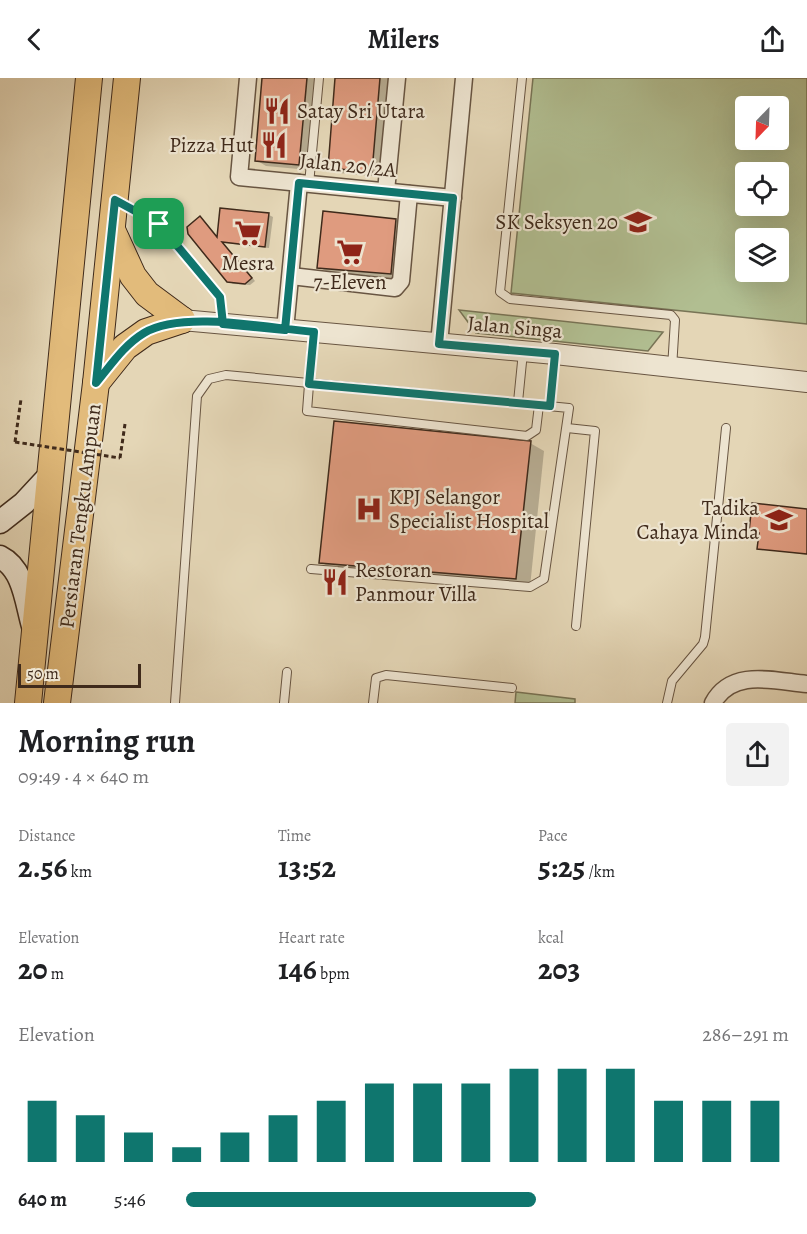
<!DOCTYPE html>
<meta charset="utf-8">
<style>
body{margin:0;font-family:Alegreya,serif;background:#f2f2f2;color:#202124;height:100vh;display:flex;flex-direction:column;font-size:22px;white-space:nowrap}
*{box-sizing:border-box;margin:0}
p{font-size:20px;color:#757577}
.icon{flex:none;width:33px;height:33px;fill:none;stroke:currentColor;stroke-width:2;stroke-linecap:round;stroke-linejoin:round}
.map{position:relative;height:625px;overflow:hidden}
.drawer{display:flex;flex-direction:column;background:#fff;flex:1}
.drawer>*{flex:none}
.needle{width:39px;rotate:203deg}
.buttons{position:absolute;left:735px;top:18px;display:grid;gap:12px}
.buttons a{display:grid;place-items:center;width:54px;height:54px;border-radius:6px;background:#fff;box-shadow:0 6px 24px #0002;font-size:30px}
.scale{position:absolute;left:18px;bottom:15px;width:123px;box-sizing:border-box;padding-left:6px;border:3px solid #3f2a1b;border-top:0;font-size:16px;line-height:21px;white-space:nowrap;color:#3f2a1b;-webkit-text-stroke:4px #ede4d0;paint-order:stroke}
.pin{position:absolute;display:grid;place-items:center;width:51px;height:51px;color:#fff;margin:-26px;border-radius:12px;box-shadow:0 3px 9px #0006}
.round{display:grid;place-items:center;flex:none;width:63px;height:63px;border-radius:6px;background:#f2f2f2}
.head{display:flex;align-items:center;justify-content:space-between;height:102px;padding:0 18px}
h1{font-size:33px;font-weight:600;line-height:45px}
.metrics{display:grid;grid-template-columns:repeat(3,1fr);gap:9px;height:102px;padding:6px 18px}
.metrics div{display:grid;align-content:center}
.metrics b{font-size:30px;font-weight:600}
.metrics small{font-size:16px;font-weight:400}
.metrics p{font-size:16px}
.chart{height:168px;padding:12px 18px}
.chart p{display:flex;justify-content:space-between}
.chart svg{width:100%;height:108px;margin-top:6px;stroke:#0f766e;stroke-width:6}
ul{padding:0 18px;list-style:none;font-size:20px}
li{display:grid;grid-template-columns:96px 72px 1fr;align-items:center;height:45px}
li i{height:15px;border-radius:8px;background:#0f766e}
header{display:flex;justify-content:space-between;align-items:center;height:78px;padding:0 18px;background:#fff;font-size:27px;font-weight:600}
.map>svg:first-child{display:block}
.green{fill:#b1be91;stroke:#787456;stroke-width:1.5;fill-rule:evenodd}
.shadow{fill:#0003}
.building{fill:#df9b7f;stroke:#3f2a1b;stroke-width:1.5}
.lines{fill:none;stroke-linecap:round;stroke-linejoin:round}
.service-casing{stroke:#685542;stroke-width:10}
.minor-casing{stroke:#685542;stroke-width:19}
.tertiary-casing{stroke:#685542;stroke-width:22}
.secondary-casing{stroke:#3f2a1b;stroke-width:25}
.primary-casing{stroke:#3f2a1b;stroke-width:28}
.path{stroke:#3f2a1b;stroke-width:3;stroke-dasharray:4.5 3;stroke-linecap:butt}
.service{stroke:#ede4d0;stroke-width:8}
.minor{stroke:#ede4d0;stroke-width:16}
.tertiary{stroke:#ede4d0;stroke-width:20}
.secondary{stroke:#ede4d0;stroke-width:22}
.primary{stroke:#e2bb7b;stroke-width:26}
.path-bridge{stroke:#3f2a1b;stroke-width:3;stroke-dasharray:4.5 3;stroke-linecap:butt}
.route-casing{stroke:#fff;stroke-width:12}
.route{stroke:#0f766e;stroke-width:8}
.labels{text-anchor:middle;stroke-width:4.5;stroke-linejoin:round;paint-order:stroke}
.poi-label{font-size:21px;fill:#3f2a1b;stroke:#ede4d0;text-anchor:start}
.street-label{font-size:21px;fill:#3f2a1b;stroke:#ede4d0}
</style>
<header><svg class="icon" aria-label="back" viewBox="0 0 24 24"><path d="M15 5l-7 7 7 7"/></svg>Milers<svg class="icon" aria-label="share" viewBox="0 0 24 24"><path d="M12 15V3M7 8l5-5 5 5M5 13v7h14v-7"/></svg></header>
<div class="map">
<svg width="807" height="625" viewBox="0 0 807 625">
<rect width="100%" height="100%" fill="#e4d6b6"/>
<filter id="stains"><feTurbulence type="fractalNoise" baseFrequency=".00333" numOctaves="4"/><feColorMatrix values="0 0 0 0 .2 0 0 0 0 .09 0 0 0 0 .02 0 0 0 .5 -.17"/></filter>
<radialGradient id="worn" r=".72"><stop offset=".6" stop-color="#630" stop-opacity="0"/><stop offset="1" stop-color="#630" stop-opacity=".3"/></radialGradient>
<g class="green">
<path d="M 533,0 L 807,0 L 807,246 L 511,215 ZM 746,28 L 778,28 L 778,62 L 746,62 ZM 746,94 L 778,94 L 778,128 L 746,128 ZM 746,160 L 778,160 L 778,194 L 746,194 Z"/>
<path d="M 459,232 L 663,254 L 648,273 L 476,255 Z"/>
<path d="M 516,614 L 575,621 L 575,625 L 515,625 Z"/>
</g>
<g class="shadow">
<path d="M 263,0 L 317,0 L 309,92 L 266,88 L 256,82 Z"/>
<path d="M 337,0 L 390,0 L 382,99 L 339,95 L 329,89 Z"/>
<path d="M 269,137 L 273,139 L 269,170 L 224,165 L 255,203 L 250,207 L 233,206 L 228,203 L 200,140 L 219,160 Z"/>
<path d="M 396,142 L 406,148 L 401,201 L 329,195 L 319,189 Z"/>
<path d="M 530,365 L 544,373 L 530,509 L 335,493 L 321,484 Z"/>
<path d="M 807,432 L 807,477 L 759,470 L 760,456 L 751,453 Z"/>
</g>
<g class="building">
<path d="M 262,0 L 307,0 L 299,87 L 255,83 Z"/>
<path d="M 335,0 L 380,0 L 372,94 L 328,90 Z"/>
<path d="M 220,130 L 269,135 L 265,169 L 222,164 L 252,200 L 245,206 L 227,204 L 188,156 L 187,149 L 200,138 L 217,159 Z"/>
<path d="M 323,133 L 396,141 L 391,196 L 317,190 Z"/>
<path d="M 334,343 L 531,363 L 516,501 L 319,485 Z"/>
<path d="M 752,425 L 807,431 L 807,476 L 757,471 L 759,455 L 749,454 Z"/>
</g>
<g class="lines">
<defs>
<g id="service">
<path d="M 522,0 L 500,214 L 510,221 L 671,237 L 675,242 L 672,290"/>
<path d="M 309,106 L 319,0"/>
<path d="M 118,124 L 159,145 L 220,219 L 223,246"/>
<path d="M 313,254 L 307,333 L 527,358 L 536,352 L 539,327"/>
<path d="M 518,324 L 523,274"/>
<path d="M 550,328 L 555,276"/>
<path d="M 567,350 L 595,353 L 576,548"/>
<path d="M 175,625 L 197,318 L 209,301 L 226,297 L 569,330 L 544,501 L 530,509 L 311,491"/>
<path d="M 284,625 L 287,594"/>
<path d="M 373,625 L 376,600 L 386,597 L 512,610"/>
<path d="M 667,625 L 672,603 L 703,566 L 705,559 L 726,350"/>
</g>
<g id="minor">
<path d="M 248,0 L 239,99 L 453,120"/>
<path d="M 386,113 L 397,0"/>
<path d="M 291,198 L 395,210 L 401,203 L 409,116"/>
<path d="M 285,252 L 299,105"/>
<path d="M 439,266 L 464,0"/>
<path d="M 713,625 C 732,590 774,603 807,606"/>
</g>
<path id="tertiary" d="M 182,242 L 555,276 L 807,304"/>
<g id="secondary">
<path d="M 0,444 L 24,425 L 50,397"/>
<path d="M 0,479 C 24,491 26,524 33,548"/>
</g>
<g id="primary">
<path d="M 112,152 L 133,198 L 147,216 L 182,242"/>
<path d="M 96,305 L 125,269 L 146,254 L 182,242"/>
<path d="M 28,625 L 89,0"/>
<path d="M 57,625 L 96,305 L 127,0"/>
</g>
</defs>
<use href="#service" class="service-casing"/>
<use href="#minor" class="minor-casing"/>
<use href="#tertiary" class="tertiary-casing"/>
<use href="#secondary" class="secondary-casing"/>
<use href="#primary" class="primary-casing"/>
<g class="path">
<path d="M 15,364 L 21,321"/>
<path d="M 120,380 L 125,346"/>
</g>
<use href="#service" class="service"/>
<use href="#minor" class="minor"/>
<use href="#tertiary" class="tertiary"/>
<use href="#secondary" class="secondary"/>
<use href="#primary" class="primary"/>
<path class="path-bridge" d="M 15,364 L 120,380"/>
</g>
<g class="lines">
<defs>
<path id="route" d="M 159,146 L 115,122 L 96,305 C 111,287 124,267 144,255 C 182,232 269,250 314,254 L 309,306 L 550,328 L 555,276 L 439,266 L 453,120 L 299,105 L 285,252 L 223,246 L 220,219 L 159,146"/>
</defs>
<use href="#route" class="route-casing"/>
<use href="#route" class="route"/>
</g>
<defs>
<symbol id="restaurant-bare" viewBox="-9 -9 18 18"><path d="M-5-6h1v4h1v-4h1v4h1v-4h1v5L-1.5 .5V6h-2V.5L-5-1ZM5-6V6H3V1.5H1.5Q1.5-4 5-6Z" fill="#8f2418" stroke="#ede4d0" stroke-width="2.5" paint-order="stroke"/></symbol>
<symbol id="school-bare" viewBox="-9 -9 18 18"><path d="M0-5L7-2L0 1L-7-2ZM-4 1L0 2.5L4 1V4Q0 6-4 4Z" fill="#8f2418" stroke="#ede4d0" stroke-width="2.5" paint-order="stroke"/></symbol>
<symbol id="supermarket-bare" viewBox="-9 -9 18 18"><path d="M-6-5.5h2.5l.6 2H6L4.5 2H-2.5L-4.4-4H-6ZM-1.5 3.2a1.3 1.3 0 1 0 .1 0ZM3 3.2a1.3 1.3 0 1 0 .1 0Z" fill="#8f2418" stroke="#ede4d0" stroke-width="2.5" paint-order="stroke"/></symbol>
<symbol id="hospital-bare" viewBox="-9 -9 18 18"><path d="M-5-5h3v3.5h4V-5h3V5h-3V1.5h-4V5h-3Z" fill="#8f2418" stroke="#ede4d0" stroke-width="2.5" paint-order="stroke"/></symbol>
</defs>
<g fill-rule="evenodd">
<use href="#restaurant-bare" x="258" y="14" width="38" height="38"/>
<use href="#restaurant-bare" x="255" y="48" width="38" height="38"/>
<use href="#school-bare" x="619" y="125" width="38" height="38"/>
<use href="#supermarket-bare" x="229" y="136" width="38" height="38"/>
<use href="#supermarket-bare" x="331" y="155" width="38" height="38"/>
<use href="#hospital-bare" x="350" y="412" width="38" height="38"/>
<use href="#school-bare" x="760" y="423" width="38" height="38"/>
<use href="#restaurant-bare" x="316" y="485" width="38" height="38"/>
</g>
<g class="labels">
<g class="poi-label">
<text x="297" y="40">Satay Sri Utara</text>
<text x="254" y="74" text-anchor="end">Pizza Hut</text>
<text x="618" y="151" text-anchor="end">SK Seksyen 20</text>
<text x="248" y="192" text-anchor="middle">Mesra</text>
<text x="350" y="211" text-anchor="middle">7-Eleven</text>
<text x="389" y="426">KPJ Selangor<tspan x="389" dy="24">Specialist Hospital</tspan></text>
<text x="759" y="437" text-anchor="end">Tadika<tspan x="759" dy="24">Cahaya Minda</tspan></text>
<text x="355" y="499">Restoran<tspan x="355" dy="24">Panmour Villa</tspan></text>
</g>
<g class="street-label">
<text transform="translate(348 87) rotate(6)" y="7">Jalan 20/2A</text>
<text transform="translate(515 249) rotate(5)" y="7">Jalan Singa</text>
<text transform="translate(80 438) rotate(-83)" y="7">Persiaran Tengku Ampuan</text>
</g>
</g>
<rect width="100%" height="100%" filter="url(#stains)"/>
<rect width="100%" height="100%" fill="url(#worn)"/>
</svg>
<div class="buttons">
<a><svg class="needle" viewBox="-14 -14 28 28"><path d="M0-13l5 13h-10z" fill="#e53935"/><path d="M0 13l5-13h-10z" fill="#757577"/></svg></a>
<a><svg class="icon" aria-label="locate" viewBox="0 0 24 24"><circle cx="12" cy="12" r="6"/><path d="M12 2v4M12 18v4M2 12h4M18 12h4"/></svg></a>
<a><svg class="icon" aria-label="layers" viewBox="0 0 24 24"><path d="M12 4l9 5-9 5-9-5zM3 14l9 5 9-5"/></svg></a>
</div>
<div class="scale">50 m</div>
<div class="pin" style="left:159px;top:146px;background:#1e9e55"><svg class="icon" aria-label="arrive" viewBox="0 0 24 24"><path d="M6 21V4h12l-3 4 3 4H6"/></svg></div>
</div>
<section class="drawer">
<div class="head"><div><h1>Morning run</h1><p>09:49 · 4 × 640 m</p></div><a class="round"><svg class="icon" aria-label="share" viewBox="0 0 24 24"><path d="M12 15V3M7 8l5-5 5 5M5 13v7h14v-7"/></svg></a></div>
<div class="metrics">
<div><p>Distance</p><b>2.56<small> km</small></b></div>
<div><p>Time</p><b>13:52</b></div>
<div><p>Pace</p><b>5:25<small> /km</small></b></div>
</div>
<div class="metrics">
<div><p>Elevation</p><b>20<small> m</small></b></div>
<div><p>Heart rate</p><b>146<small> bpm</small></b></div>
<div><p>kcal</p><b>203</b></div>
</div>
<div class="chart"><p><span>Elevation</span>286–291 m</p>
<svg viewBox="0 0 160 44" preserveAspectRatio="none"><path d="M5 44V19M15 44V25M25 44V32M35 44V38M45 44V32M55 44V25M65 44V19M75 44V12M85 44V12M95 44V12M105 44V6M115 44V6M125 44V6M135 44V19M145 44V19M155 44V19"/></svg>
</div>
<ul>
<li><b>640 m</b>5:46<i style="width:58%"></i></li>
</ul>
</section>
